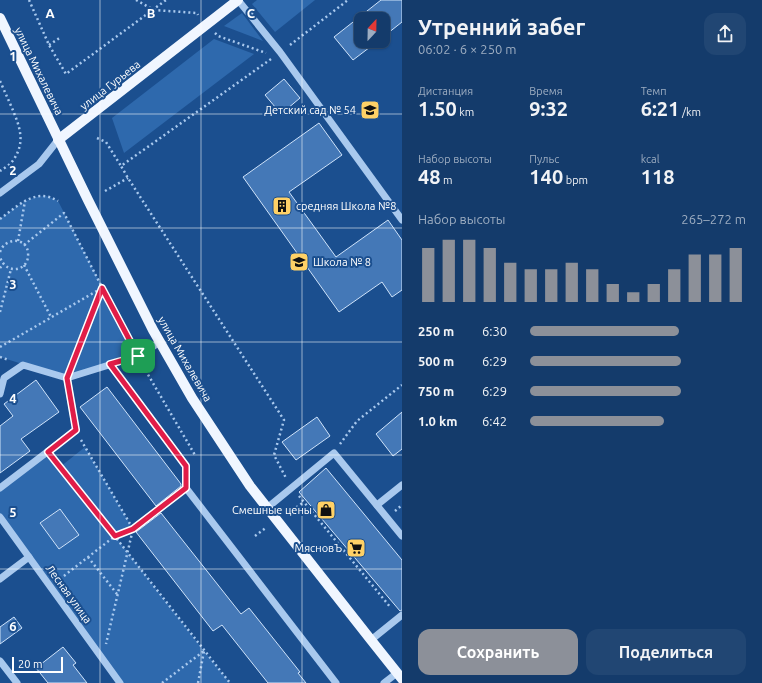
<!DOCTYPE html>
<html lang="ru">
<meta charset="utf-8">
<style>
body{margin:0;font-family:Ubuntu,sans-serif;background:#214673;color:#f1f3f6;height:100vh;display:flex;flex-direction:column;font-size:15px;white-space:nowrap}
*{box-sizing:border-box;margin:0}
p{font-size:13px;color:#9dadc1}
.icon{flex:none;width:22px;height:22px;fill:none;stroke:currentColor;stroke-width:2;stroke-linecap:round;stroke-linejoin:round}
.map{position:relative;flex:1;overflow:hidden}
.panel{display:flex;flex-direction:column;background:#143b6b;width:360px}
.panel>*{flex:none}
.needle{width:26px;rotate:22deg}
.controls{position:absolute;left:354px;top:12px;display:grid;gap:8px}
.controls a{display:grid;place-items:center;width:36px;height:36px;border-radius:8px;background:#143b6b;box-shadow:0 1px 3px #0004,0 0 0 1px #33557e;font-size:20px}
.scale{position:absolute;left:12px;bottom:10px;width:51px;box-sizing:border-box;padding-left:4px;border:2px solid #fff;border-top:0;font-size:11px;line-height:14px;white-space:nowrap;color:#fff;-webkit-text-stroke:3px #1b4f8f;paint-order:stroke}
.pin{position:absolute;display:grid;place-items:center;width:34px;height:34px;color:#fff;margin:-17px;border-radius:8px;box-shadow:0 2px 6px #0006}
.round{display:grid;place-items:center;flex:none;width:42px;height:42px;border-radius:12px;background:#214673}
.headline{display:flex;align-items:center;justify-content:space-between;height:68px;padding:0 16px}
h1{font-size:22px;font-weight:700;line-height:30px}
.metrics{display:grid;grid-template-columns:repeat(3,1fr);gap:6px;height:68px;padding:4px 16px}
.metrics div{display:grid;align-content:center}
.metrics b{font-size:20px;font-weight:700}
.metrics small{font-size:11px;font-weight:400}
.metrics p{font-size:11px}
.chart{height:112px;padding:8px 16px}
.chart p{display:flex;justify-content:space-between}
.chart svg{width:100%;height:72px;margin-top:4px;stroke:#8c9099;stroke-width:6}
.button{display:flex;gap:8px;margin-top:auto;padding:8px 16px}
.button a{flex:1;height:46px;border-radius:12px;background:#8c9099;color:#fff;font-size:16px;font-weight:700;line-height:46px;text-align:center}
.button a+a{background:#214673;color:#f1f3f6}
ul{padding:0 16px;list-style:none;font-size:13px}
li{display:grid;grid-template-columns:64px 48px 1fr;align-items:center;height:30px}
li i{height:10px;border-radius:5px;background:#8c9099}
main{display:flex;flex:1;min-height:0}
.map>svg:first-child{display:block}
.green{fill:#2e69ad;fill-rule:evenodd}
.building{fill:#4478b7;stroke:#cfe3fa}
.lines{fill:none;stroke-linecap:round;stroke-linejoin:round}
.path{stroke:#a9c9ee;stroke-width:2.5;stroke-dasharray:2 3;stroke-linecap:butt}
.minor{stroke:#a9c9ee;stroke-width:7}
.major{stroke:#f0f6ff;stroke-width:10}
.route-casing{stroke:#fff;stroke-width:8}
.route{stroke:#e11d48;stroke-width:5}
.grid{fill:none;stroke:#fff;stroke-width:1;stroke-opacity:0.55}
.labels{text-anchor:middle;stroke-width:4;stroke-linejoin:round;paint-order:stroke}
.street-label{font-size:11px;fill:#fff;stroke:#1b4f8f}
.poi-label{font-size:11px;fill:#fff;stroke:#1b4f8f;text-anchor:end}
.grid-label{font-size:13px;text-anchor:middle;font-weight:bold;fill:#fff;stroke:#1b4f8f;stroke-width:4;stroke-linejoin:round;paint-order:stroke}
</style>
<main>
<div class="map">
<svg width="402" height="683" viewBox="0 0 402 683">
<rect width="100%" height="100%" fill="#1b4f8f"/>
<g class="green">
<path d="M 257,0 L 315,0 L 275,32 L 252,4 Z"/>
<path d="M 242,13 L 263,41 L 224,26 Z"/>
<path d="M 214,39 L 254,54 L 124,153 L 112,118 Z"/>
<path d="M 46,196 L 52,198 L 58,201 L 138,356 L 67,378 L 0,357 L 0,219 C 14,209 27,196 46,196 Z"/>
<path d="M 85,447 L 133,529 L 115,536 L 204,651 L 230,683 L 120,683 L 0,517 L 0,488 L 48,452 L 60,467 ZM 59,509 L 79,535 L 59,549 L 40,523 Z"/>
</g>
<g class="building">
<path d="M 381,0 L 402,0 L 402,22 L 383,37 L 383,19 L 361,19 L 361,41 L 378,41 L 353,60 L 334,37 Z"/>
<path d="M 284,79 L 300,98 L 281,114 L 265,95 Z"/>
<path d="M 319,123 L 342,155 L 289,192 L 336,257 L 388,220 L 402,240 L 402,290 L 392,297 L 382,282 L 339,312 L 243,177 Z"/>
<path d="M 36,380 L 59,412 L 21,439 L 30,451 L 0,473 L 0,426 L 13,416 L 4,404 Z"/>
<path d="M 107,387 L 181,484 L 181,486 L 156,506 L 80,407 Z"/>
<path d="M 402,412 L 402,449 L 393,456 L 376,434 Z"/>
<path d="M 317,417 L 330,436 L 296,460 L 282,442 Z"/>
<path d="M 326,468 L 402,560 L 402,610 L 400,611 L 299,492 Z"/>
<path d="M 60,509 L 79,535 L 59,549 L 40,523 Z"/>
<path d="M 161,513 L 241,614 L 249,608 L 300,672 L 298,673 L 306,683 L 268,683 L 222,625 L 213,631 L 136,532 Z"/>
<path d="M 14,617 L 22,628 L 0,644 L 0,627 Z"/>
<path d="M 63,647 L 76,663 L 73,665 L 87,683 L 48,683 L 36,668 Z"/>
</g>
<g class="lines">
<g class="path">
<path d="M 29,0 L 49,45 L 66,74 L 166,0"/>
<path d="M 136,0 L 154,10 L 197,13 L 198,15"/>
<path d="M 215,33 L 218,36 L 266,53"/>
<path d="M 49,45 L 61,37"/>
<path d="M 290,45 L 348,0"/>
<path d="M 271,59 L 121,166 L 128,178 L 284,420 L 274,455 L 286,478"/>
<path d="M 0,81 C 4,90 8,99 12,108 C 19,125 26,141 14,159 C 11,164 5,168 0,171"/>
<path d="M 97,138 L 106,142 L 121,166"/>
<path d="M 105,191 L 128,178"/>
<path d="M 0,219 C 18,206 35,187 58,201"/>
<path d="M 18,241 L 25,201"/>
<path d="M 24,245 L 64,213 L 132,346"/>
<path d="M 0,252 C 5,237 27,237 28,253 C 30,271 6,276 0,257"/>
<path d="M 24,265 L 51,317"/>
<path d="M 0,268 L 3,264"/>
<path d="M 0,312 L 11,269"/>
<path d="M 0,347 L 102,288"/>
<path d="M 0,357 L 9,360"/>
<path d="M 73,364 L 102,288"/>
<path d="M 143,366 L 195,455"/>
<path d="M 81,440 L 133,529 L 106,644"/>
<path d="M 340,444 L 357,421 L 402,385"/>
<path d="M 55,460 L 230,683"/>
<path d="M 299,496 L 391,608"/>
<path d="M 395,511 L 402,505"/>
<path d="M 288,513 L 304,502"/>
<path d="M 255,536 L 267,527"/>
<path d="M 88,557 L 117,594"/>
<path d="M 60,579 L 115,536 L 133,529 L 177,495"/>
<path d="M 162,683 L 204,651"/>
<path d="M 198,683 L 204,651"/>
</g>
<g class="minor">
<path d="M 238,0 L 280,52 L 402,220"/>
<path d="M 0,193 L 39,164 L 58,140"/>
<path d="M 110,364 L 186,466 L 186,488 L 336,683"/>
<path d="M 0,394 L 4,378 L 23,365 L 67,378 L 138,356 L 160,342"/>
<path d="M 0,488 L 76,430 L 67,378"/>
<path d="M 377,505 L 402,485"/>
<path d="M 267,508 L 334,453 L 402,536"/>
<path d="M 0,517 L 120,683"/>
<path d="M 0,579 L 29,557"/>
<path d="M 371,640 L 402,615"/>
<path d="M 0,661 L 17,683"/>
<path d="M 384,683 L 397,673"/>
</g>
<g class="major">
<path d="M 0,18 L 88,200 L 153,330 L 192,398 L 250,486 L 371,640 L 402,679"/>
<path d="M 58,140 L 238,0"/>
</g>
</g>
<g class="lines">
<defs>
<path id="route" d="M 102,288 L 138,356 L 110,364 L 186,466 L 186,488 L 133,529 L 115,536 L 48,452 L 76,430 L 67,378 Z"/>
</defs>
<use href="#route" class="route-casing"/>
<use href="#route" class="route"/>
</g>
<path class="grid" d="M 100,0 L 100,683M 201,0 L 201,683M 302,0 L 302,683M 0,114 L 402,114M 0,228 L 402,228M 0,342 L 402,342M 0,455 L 402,455M 0,569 L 402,569"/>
<defs>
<symbol id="school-square" viewBox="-11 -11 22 22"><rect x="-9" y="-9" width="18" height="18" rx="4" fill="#ffd166" stroke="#1b4f8f"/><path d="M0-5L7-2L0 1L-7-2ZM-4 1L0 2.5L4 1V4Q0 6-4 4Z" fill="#111"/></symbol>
<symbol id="building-square" viewBox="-11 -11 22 22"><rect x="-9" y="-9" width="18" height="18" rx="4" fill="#ffd166" stroke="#1b4f8f"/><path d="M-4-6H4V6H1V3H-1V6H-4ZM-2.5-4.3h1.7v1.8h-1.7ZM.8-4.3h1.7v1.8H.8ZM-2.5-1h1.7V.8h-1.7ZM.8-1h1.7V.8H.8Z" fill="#111"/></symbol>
<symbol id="shop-square" viewBox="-11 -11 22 22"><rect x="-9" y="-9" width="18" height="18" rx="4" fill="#ffd166" stroke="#1b4f8f"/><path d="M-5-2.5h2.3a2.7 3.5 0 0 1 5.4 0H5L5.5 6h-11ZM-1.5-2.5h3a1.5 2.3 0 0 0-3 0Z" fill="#111"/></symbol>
<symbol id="supermarket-square" viewBox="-11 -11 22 22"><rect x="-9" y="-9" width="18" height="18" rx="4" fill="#ffd166" stroke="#1b4f8f"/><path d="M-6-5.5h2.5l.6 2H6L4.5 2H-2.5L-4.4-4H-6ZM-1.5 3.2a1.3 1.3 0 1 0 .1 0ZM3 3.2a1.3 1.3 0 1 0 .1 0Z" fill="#111"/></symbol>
</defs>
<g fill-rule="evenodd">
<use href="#school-square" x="359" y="99" width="22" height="22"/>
<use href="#building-square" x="271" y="195" width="22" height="22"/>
<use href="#school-square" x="288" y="251" width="22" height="22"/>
<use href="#shop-square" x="315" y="499" width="22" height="22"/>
<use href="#supermarket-square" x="345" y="537" width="22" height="22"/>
</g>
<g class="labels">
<g class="street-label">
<text transform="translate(39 71) rotate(64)" y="4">улица Михалевича</text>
<text transform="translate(110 85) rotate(-38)" y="4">улица Гурьева</text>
<text transform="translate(185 359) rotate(60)" y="4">улица Михалевича</text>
<text transform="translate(69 594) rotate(54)" y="4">Лесная улица</text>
</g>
<g class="poi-label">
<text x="356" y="114">Детский сад № 54</text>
<text x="296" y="210" text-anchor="start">средняя Школа №8</text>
<text x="313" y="266" text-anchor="start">Школа № 8</text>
<text x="312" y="514">Смешные цены</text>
<text x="342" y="552">МясновЪ</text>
</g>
</g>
<g class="grid-label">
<text x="50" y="18">A</text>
<text x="151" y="18">B</text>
<text x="251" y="18">C</text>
<text x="13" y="61">1</text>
<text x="13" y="175">2</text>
<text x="13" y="289">3</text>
<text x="13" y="403">4</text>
<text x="13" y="517">5</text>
<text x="13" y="631">6</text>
</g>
</svg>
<div class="controls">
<a><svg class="needle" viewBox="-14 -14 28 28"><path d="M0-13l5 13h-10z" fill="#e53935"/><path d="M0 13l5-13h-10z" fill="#9dadc1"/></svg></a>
</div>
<div class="scale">20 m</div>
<div class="pin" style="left:138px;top:356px;background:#1e9e55"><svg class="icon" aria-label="arrive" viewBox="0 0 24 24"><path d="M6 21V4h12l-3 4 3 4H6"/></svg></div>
</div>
<section class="panel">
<div class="headline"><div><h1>Утренний забег</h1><p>06:02 · 6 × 250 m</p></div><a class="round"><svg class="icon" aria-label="share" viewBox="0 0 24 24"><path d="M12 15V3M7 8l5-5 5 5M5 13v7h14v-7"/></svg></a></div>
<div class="metrics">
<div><p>Дистанция</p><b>1.50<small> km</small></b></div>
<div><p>Время</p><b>9:32</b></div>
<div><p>Темп</p><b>6:21<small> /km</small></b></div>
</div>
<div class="metrics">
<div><p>Набор высоты</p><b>48<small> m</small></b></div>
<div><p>Пульс</p><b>140<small> bpm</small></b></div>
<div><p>kcal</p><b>118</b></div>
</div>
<div class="chart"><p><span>Набор высоты</span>265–272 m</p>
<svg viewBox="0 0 160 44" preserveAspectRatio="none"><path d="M5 44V11M15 44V6M25 44V6M35 44V11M45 44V20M55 44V24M65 44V24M75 44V20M85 44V24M95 44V33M105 44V38M115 44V33M125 44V24M135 44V15M145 44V15M155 44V11"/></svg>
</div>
<ul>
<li><b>250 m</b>6:30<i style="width:69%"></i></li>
<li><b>500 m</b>6:29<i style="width:70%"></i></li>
<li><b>750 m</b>6:29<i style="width:70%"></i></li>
<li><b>1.0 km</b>6:42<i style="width:62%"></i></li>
</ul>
<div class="button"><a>Сохранить</a><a>Поделиться</a></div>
</section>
</main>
